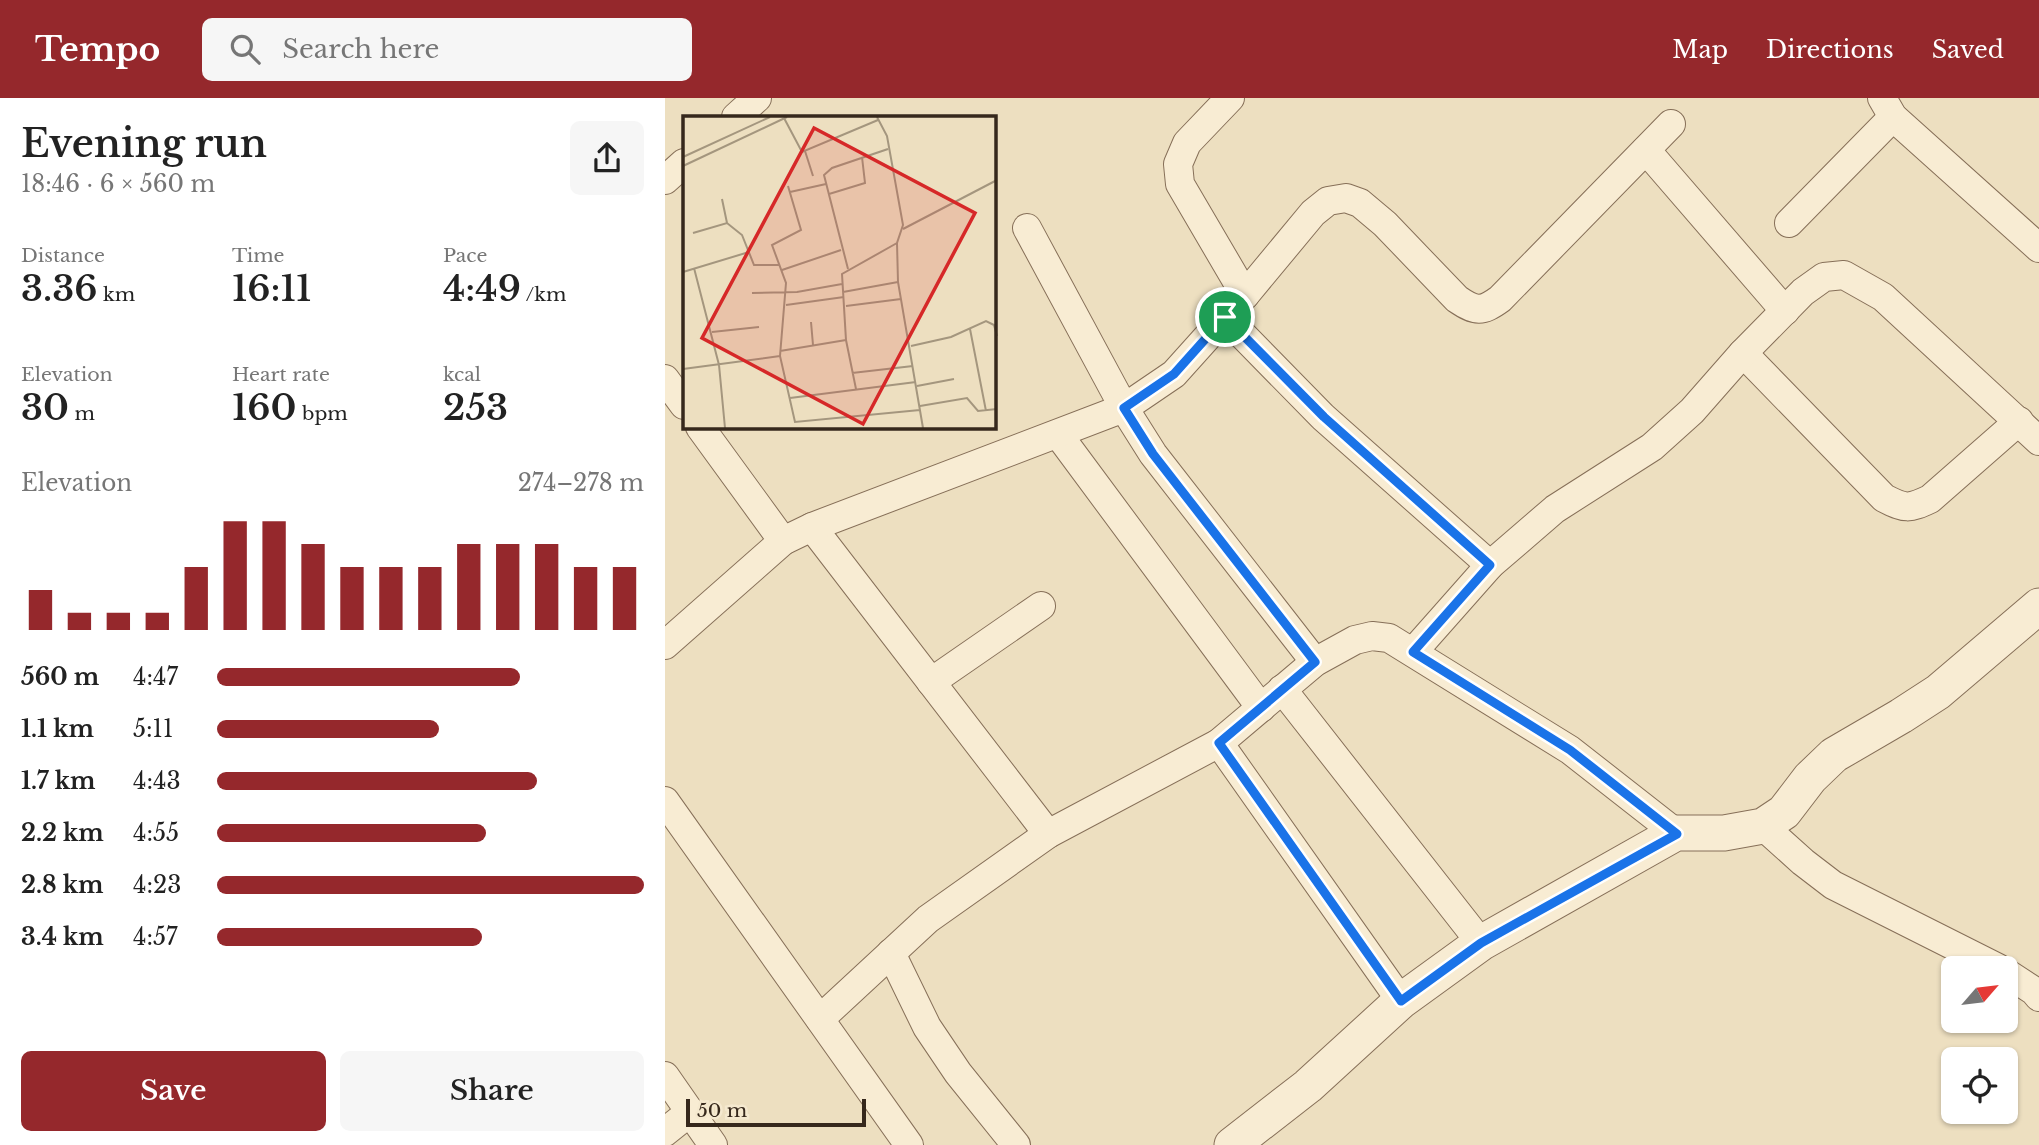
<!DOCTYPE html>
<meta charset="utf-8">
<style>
body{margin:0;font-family:"Libre Baskerville",serif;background:#f6f6f6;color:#222;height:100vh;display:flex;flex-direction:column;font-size:26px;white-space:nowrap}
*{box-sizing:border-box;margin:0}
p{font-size:23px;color:#767676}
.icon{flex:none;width:38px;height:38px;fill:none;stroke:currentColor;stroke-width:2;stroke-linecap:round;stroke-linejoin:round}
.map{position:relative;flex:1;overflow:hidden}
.side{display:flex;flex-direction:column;background:#fff;width:665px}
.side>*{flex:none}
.needle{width:46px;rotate:62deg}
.tools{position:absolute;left:1276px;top:858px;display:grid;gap:14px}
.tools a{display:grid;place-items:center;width:77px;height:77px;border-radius:10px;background:#fff;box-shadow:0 2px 5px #0004;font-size:35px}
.scale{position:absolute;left:21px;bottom:18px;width:180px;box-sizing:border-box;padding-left:7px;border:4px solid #36281c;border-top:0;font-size:19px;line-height:24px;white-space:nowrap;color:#36281c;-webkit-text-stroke:5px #f5e9cf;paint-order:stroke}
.pin{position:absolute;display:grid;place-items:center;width:60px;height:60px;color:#fff;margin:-30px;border:4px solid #fff;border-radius:50%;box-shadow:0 2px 7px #0007}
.round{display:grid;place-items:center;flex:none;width:74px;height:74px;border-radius:10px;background:#f6f6f6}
.overview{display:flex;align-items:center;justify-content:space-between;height:119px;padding:0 21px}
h1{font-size:38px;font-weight:600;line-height:52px}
.figures{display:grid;grid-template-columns:repeat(3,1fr);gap:10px;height:119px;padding:7px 21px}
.figures div{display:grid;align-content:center}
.figures b{font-size:35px;font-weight:600}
.figures small{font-size:19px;font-weight:400}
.figures p{font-size:19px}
.chart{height:196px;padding:14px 21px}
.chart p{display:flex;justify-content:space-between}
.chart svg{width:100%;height:126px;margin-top:7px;stroke:#95282c;stroke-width:6}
.cta{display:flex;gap:14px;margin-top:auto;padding:14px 21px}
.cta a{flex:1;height:80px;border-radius:10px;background:#95282c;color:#fff;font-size:28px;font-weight:600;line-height:80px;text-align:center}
.cta a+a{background:#f6f6f6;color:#222}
ul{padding:0 21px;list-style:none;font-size:23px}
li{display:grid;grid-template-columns:112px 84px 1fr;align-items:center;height:52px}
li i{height:18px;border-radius:9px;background:#95282c}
header{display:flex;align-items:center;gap:42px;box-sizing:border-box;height:98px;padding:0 35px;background:#95282c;color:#fff}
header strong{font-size:33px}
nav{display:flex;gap:38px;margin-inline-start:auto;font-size:24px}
.search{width:490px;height:63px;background:#f6f6f6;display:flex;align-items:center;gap:18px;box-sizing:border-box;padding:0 24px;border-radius:10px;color:#767676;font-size:26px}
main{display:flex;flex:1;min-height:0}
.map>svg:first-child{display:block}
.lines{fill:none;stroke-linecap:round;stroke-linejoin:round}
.minor-casing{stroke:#866f58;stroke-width:30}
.tertiary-casing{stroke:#866f58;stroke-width:37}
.minor{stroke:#f8ecd3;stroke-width:28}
.tertiary{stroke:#f8ecd3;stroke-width:35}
.route-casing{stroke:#fff;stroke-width:14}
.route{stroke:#1a73e8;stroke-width:9}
.inset-road{fill:none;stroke:#a4967e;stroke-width:2}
.view{fill:#d62828;fill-opacity:0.15;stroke:#d62828;stroke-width:3.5}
.inset-edge{fill:none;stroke:#36281c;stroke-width:3.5}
</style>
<header>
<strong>Tempo</strong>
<div class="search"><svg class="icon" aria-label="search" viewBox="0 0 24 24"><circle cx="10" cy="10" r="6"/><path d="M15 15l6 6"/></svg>Search here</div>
<nav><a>Map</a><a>Directions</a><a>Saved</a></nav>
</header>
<main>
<section class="side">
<div class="overview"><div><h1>Evening run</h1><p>18:46 · 6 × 560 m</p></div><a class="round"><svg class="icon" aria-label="share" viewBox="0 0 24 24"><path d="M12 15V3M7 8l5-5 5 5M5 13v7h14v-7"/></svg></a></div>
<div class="figures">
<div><p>Distance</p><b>3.36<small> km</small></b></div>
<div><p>Time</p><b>16:11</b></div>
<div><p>Pace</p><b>4:49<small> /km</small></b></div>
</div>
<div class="figures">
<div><p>Elevation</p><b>30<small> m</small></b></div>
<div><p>Heart rate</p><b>160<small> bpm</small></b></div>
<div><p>kcal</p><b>253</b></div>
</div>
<div class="chart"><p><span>Elevation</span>274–278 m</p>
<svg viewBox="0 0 160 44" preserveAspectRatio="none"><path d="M5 44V30M15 44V38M25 44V38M35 44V38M45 44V22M55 44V6M65 44V6M75 44V14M85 44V22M95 44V22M105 44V22M115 44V14M125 44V14M135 44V14M145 44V22M155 44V22"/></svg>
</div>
<ul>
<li><b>560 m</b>4:47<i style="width:71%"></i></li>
<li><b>1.1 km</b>5:11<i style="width:52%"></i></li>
<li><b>1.7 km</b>4:43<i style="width:75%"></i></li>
<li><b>2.2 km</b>4:55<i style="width:63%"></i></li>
<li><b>2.8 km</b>4:23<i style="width:100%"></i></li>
<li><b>3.4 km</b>4:57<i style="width:62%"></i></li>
</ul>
<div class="cta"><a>Save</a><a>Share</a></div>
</section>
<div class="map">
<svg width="1374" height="1047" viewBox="0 0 1374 1047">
<rect width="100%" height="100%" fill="#eddfc0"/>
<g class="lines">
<defs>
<g id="minor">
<path d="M 565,0 L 522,45 L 513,66 L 515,86 L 580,197"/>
<path d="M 1217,0 L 1228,19 L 1374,150"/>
<path d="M 71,19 L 92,0"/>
<path d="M 981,52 L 1120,213"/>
<path d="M 0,82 L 19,65"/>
<path d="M 1124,125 L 1228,19"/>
<path d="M 362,130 L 459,310 L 488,356 L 650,564"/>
<path d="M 560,219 L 658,319 L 825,467"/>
<path d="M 1078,255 L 1219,400 C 1240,411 1244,411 1265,401 L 1354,323"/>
<path d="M 0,281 L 19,307"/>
<path d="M 35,329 L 118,443"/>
<path d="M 393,336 L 596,610"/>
<path d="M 147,429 L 383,736"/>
<path d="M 0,547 L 118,443 L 147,429 L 459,310 L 509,276 L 580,197 L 648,115 L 663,103 L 681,100 L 695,105 L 720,126 L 792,201 C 811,214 817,214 835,201 L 1006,26"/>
<path d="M 748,554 L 825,467 L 890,411 L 987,349 L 1027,313 L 1078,255 L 1138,194 L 1159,179 L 1179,177 L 1218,199 L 1374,343"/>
<path d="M 266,584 L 376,508"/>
<path d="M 617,591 L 816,845"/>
<path d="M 554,645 L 736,903"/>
<path d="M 0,703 L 244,1047"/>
<path d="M 1098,728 L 1138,764 L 1168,787 L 1333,870"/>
<path d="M 226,855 L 262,929 L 293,975 L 351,1047"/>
<path d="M 1340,874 L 1369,893 L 1374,899"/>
<path d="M 155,921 L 263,821 L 383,736 L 554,645 L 650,564 L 690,542 L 707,538 L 724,540 L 905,652 L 1011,735"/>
<path d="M 0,978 L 48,1047"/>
<path d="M 0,1034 L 25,1014"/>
</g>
<path id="tertiary" d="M 567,1047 L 643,988 L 736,903 L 816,845 L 1011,735 L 1059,735 L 1098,728 L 1119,714 L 1145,680 L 1169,657 L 1236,618 L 1273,594 L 1374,508"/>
</defs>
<use href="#minor" class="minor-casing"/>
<use href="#tertiary" class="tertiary-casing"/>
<use href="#minor" class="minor"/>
<use href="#tertiary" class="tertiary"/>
</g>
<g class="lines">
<defs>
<path id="route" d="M 560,219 L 659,319 L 825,467 L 748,554 L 905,652 L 1012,736 L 816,845 L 736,903 L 554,645 L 650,564 L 488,356 L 459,310 L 509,276 Z"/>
</defs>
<use href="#route" class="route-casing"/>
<use href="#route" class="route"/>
</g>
<g transform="translate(18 18)">
<rect width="313" height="313" fill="#eddfc0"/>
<path class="inset-road" d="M 194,1 L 204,20 L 220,109 L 214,127 L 215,166 L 240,312M 101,2 L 119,36 L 195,4M 122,35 L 130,60M 0,41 L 87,1M 0,50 L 104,1M 105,70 L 118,114 L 89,129 L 103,167 L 97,240 L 112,306 L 237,294M 107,76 L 143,68M 146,78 L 182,67 L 179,41M 39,83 L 44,107M 220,113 L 314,64M 10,117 L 44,107 L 59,119 L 71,149 L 97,149M 11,152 L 36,249 L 42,312M 165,153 L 141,59 L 149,52 L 205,33M 99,154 L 158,134M 0,156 L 66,136M 160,176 L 215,166M 69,177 L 114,176 L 159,168M 103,189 L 161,181M 163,190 L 218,183M 128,206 L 130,229M 287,213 L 303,295M 29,216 L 76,211M 228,230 L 268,221 L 303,205 L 311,209 L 314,220M 97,235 L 163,224M 0,253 L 97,240M 169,257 L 230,250M 234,270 L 271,263M 173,273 L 163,224 L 159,158 L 214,127M 107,282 L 233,266M 237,290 L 284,282 L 295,295 L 314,293"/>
<path class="view" d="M 131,12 L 292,97 L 180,308 L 19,222 Z"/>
<rect width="313" height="313" class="inset-edge"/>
</g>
</svg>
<div class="tools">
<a><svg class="needle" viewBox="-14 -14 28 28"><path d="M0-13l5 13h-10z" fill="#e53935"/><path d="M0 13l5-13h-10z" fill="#767676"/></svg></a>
<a><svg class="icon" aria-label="locate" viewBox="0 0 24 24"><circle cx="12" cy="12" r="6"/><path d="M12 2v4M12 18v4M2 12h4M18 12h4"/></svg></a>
</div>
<div class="scale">50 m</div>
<div class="pin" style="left:560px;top:219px;background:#1e9e55"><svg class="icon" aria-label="arrive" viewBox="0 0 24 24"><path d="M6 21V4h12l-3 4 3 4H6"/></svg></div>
</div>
</main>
